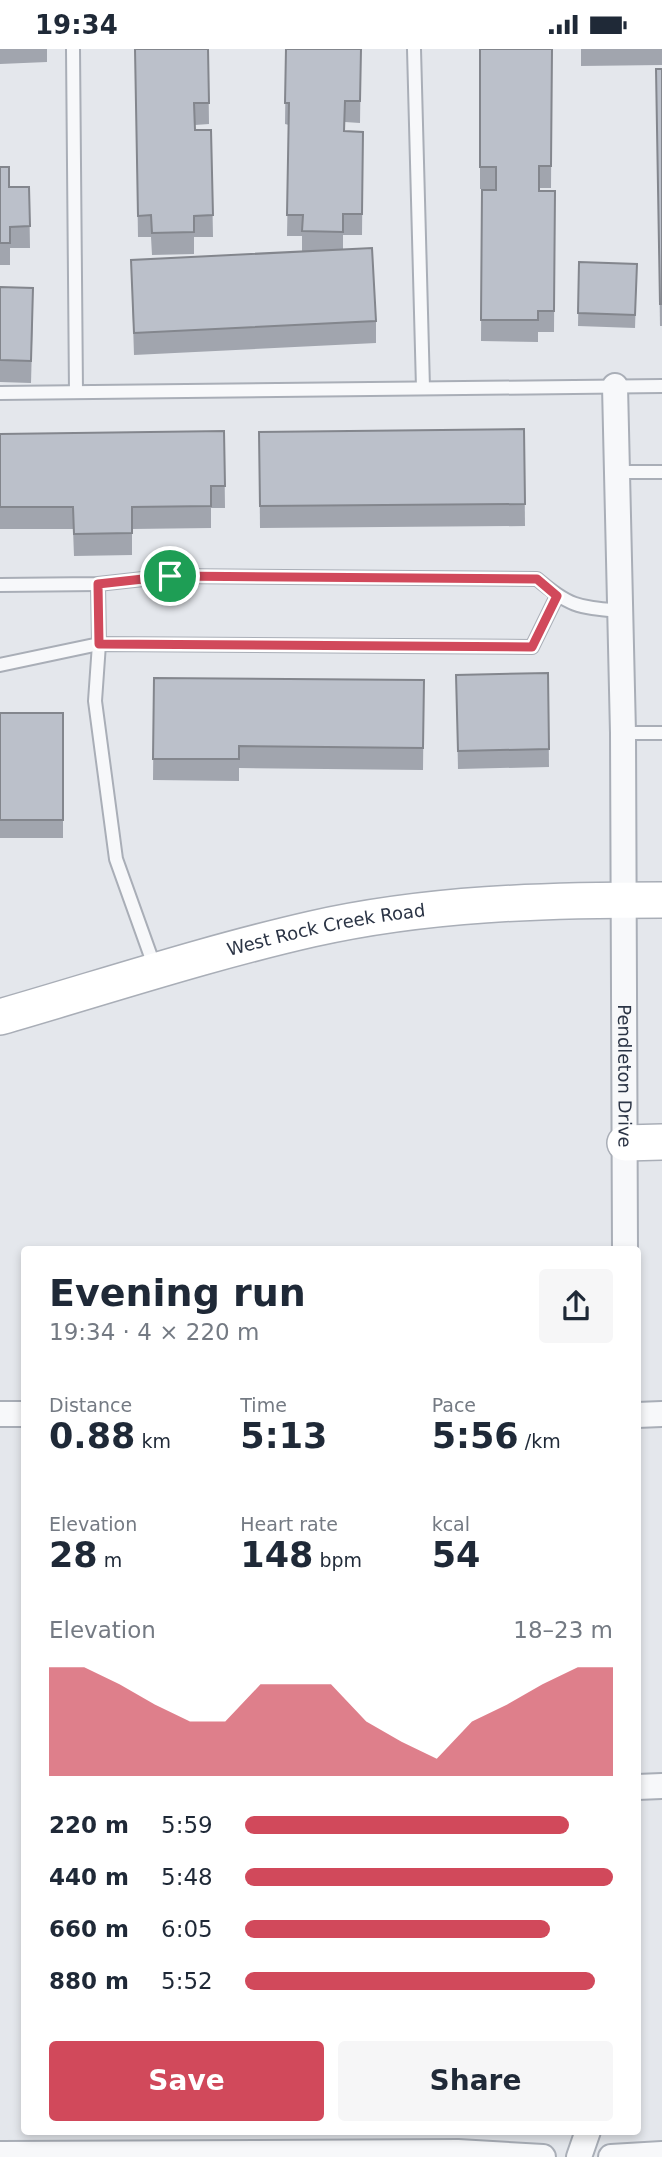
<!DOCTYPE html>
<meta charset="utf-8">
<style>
body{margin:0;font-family:"DejaVu Sans",sans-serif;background:#f6f6f7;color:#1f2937;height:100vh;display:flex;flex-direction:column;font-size:26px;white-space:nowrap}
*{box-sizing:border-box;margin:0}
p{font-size:23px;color:#747a83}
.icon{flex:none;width:38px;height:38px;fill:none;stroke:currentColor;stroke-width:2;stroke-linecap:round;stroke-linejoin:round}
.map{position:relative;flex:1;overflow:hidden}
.sheet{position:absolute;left:21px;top:1197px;width:620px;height:889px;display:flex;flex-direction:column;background:#fff;border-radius:7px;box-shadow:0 4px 10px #0003}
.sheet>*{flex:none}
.pin{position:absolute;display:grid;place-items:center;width:60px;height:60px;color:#fff;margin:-30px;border:4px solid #fff;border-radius:50%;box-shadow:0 2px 7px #0007}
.round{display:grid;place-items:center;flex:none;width:74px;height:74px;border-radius:7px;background:#f6f6f7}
.head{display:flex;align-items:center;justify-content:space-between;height:119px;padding:0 28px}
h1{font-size:38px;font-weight:600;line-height:52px}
.figures{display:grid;grid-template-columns:repeat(3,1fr);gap:10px;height:119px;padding:7px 28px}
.figures div{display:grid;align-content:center}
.figures b{font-size:35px;font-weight:600}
.figures small{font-size:19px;font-weight:400}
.figures p{font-size:19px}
.chart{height:196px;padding:14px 28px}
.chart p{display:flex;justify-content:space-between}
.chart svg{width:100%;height:126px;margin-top:7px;fill:#d1495b;opacity:.7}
.cta{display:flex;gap:14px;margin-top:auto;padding:14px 28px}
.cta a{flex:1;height:80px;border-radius:7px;background:#d1495b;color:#fff;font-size:28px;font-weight:600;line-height:80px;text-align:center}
.cta a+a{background:#f6f6f7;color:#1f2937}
ul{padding:0 28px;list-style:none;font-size:23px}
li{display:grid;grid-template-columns:112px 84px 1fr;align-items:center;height:52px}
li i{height:18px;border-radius:9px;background:#d1495b}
.status{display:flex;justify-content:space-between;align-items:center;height:49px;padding:0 35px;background:#fff;direction:ltr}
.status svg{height:19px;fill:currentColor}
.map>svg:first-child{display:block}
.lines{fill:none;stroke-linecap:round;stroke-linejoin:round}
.lane-casing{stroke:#a9aeb7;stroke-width:16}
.street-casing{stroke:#a9aeb7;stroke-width:28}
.secondary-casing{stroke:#a9aeb7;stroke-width:38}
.lane{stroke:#f7f8fa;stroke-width:12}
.street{stroke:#f7f8fa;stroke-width:24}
.secondary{stroke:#fff;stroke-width:35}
.wall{fill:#a1a5ae}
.building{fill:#bbc0ca;stroke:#83868d;stroke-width:2}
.route-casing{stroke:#fff;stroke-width:14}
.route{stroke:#d1495b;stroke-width:9}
.labels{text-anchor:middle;stroke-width:5;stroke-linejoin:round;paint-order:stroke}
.street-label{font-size:18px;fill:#2b3445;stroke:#f4f6f9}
</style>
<div class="status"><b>19:34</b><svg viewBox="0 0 49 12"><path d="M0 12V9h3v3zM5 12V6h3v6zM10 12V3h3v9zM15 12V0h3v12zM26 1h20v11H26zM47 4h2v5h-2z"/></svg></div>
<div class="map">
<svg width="662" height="2108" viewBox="0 0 662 2108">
<rect width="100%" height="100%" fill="#e4e7ec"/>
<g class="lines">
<defs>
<g id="lane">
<path d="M 73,0 L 76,343"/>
<path d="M 414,0 L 423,339"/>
<path d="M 0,344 L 662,337"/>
<path d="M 617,423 L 662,423"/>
<path d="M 0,536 L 98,535 L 170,527 L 537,530 C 570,558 578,558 621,562"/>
<path d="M 0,616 L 99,595 L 98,535"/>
<path d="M 623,684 L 662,684"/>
<path d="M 155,919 L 116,810 L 95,652 L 99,595 L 532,598 L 557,547"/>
</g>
<g id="street">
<path id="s1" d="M 615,337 L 623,684 L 625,1200"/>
<path d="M 0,1365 L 24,1365"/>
<path d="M 637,1366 L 662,1365"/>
<path d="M 637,1738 L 662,1737"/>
<path d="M 0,2105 L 458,2103 L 543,2108"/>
<path d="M 579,2108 L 588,2082"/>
<path d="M 611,2108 L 662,2105"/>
</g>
<g id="secondary">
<path id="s2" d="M 0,968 C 104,938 207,904 312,880 C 427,854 545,851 662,851"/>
<path d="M 625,1094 L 662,1093"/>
</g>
</defs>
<use href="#lane" class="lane-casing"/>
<use href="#street" class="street-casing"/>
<use href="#secondary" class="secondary-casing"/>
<use href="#lane" class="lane"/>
<use href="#street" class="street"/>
<use href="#secondary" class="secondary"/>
</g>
<g class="wall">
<path d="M 0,0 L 47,0 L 47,13 L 0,15 Z"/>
<path d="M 135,0 L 208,0 L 209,75 L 195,76 L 195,81 L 211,81 L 213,188 L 194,188 L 194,205 L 152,206 L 151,188 L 138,188 Z"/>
<path d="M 286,0 L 361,0 L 360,74 L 345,73 L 344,82 L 363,83 L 362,186 L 343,186 L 343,201 L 376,272 L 376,294 L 134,306 L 131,211 L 302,203 L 302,187 L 287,187 L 289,76 L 285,75 Z"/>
<path d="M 480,0 L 552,0 L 551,139 L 539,139 L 539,142 L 555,142 L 554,283 L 538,283 L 538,293 L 481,292 L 482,141 L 496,140 L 480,140 Z"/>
<path d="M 581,0 L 662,0 L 662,16 L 581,17 Z"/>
<path d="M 656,20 L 662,20 L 662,277 L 660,277 Z"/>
<path d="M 0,118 L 9,138 L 29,138 L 30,199 L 10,199 L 10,216 L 0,216 Z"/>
<path d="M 579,213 L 637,215 L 635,279 L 578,277 Z"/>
<path d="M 0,238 L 33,260 L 31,334 L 0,333 Z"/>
<path d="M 524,380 L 525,477 L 260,479 L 259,383 Z"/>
<path d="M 224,382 L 225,459 L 211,459 L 211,479 L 132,480 L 132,506 L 74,507 L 73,480 L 0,480 L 0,385 Z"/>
<path d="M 548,624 L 549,718 L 458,720 L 456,626 Z"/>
<path d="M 154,629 L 424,631 L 423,721 L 239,719 L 239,732 L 153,731 Z"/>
<rect x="0" y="664" width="63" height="125"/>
</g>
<g class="building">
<path d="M 135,0 L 208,0 L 209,54 L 194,54 L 195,81 L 211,81 L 213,166 L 194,167 L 194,183 L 152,184 L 151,166 L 138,167 Z"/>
<path d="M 286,0 L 361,0 L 360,52 L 345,52 L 344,82 L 363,83 L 362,165 L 343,165 L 343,183 L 302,182 L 303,166 L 287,166 L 289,54 L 285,54 Z"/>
<path d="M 480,0 L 552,0 L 551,117 L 539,117 L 539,142 L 555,142 L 554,262 L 538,262 L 538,271 L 481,271 L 482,141 L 496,141 L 496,118 L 480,118 Z"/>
<path d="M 656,20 L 662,20 L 662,255 L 660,255 Z"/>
<path d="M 0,118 L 9,118 L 9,138 L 29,138 L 30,177 L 10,178 L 10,194 L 0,194 Z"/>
<path d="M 372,199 L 376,272 L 134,284 L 131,211 Z"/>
<path d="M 579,213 L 637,215 L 635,266 L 578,264 Z"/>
<path d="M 0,238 L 33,239 L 31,312 L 0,311 Z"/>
<path d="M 524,380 L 525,455 L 260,457 L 259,383 Z"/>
<path d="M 224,382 L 225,437 L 211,437 L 211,457 L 132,458 L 132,484 L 74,485 L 73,458 L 0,458 L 0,385 Z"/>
<path d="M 548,624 L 549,700 L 458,702 L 456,626 Z"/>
<path d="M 154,629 L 424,631 L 423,699 L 239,697 L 239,710 L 153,710 Z"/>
<rect x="0" y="664" width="63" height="107"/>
</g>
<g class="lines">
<defs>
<path id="route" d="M 170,527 L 537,530 L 557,547 L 532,598 L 99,595 L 98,535 Z"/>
</defs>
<use href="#route" class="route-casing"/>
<use href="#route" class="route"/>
</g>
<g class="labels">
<g class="street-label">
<text dy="6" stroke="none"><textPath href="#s2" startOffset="338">West Rock Creek Road</textPath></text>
<text dy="6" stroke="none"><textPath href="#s1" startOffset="690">Pendleton Drive</textPath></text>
</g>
</g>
</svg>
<div class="pin" style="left:170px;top:527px;background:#1e9e55"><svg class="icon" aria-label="arrive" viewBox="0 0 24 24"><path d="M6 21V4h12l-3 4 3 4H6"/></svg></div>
<section class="sheet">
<div class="head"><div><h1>Evening run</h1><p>19:34 · 4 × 220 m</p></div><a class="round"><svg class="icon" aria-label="share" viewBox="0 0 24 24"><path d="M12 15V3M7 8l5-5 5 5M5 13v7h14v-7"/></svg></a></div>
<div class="figures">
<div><p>Distance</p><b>0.88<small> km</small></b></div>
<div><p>Time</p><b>5:13</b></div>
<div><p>Pace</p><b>5:56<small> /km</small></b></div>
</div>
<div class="figures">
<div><p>Elevation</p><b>28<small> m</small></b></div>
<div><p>Heart rate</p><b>148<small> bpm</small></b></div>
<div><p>kcal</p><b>54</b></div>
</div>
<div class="chart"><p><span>Elevation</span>18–23 m</p>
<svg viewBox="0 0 160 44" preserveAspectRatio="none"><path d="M0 44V6L10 6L20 12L30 19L40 25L50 25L60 12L70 12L80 12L90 25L100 32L110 38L120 25L130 19L140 12L150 6L160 6V44z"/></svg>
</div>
<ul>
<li><b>220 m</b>5:59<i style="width:88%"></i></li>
<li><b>440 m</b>5:48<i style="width:100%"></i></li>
<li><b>660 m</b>6:05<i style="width:83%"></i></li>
<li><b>880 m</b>5:52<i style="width:95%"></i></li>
</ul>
<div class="cta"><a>Save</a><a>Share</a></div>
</section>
</div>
